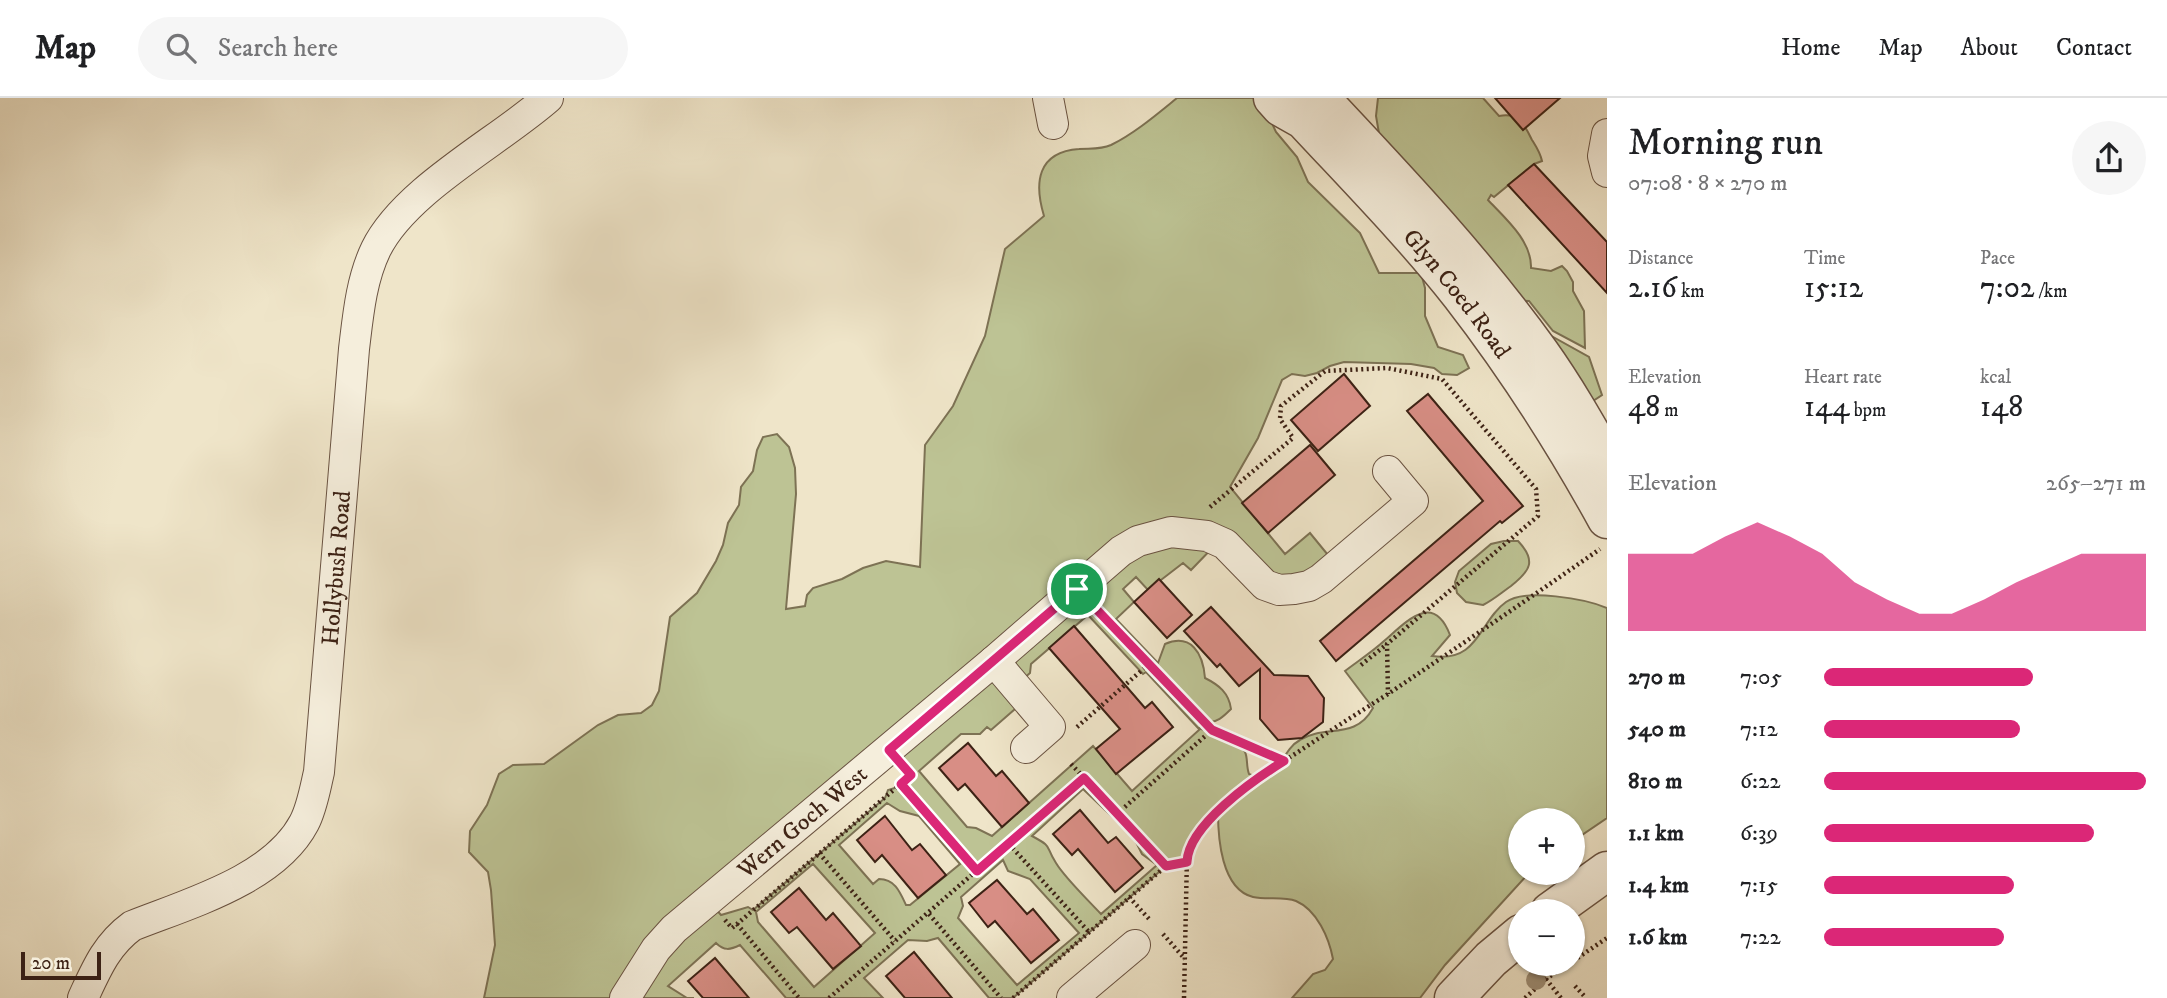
<!DOCTYPE html>
<meta charset="utf-8">
<style>
body{margin:0;font-family:"IM FELL DW Pica",serif;background:#f6f6f6;color:#202124;height:100vh;display:flex;flex-direction:column;font-size:26px;white-space:nowrap}
*{box-sizing:border-box;margin:0}
p{font-size:23px;color:#757577}
.icon{flex:none;width:38px;height:38px;fill:none;stroke:currentColor;stroke-width:2;stroke-linecap:round;stroke-linejoin:round}
.map{position:relative;flex:1;overflow:hidden}
.side{display:flex;flex-direction:column;background:#fff;width:560px}
.side>*{flex:none}
.controls{position:absolute;left:1508px;top:710px;display:grid;gap:14px}
.controls a{display:grid;place-items:center;width:77px;height:77px;border-radius:50%;background:#fff;box-shadow:0 2px 5px #0004;font-size:35px}
.scale{position:absolute;left:21px;bottom:18px;width:80px;box-sizing:border-box;padding-left:7px;border:4px solid #3d2215;border-top:0;font-size:19px;line-height:24px;white-space:nowrap;color:#3d2215;-webkit-text-stroke:5px #f5eedc;paint-order:stroke}
.pin{position:absolute;display:grid;place-items:center;width:60px;height:60px;color:#fff;margin:-30px;border:4px solid #fff;border-radius:50%;box-shadow:0 2px 7px #0007}
.round{display:grid;place-items:center;flex:none;width:74px;height:74px;border-radius:37px;background:#f6f6f6}
.summary{display:flex;align-items:center;justify-content:space-between;height:119px;padding:0 21px}
h1{font-size:38px;font-weight:600;line-height:52px}
.stats{display:grid;grid-template-columns:repeat(3,1fr);gap:10px;height:119px;padding:7px 21px}
.stats div{display:grid;align-content:center}
.stats b{font-size:30px;font-weight:600}
.stats small{font-size:19px;font-weight:400}
.stats p{font-size:19px}
.chart{height:196px;padding:14px 21px}
.chart p{display:flex;justify-content:space-between}
.chart svg{width:100%;height:126px;margin-top:7px;fill:#db2777;opacity:.7}
ul{padding:0 21px;list-style:none;font-size:23px}
li{display:grid;grid-template-columns:112px 84px 1fr;align-items:center;height:52px}
li i{height:18px;border-radius:9px;background:#db2777}
header{display:flex;align-items:center;gap:42px;box-sizing:border-box;height:98px;padding:0 35px;background:#fff;border-bottom:2px solid #e0e0e0}
header strong{font-size:33px}
nav{display:flex;gap:38px;margin-inline-start:auto;font-size:24px}
.search{width:490px;height:63px;background:#f6f6f6;display:flex;align-items:center;gap:18px;box-sizing:border-box;padding:0 24px;border-radius:38px;color:#757577;font-size:26px}
main{display:flex;flex:1;min-height:0}
.map>svg:first-child{display:block}
.green{fill:#bdc394;stroke:#7d7254;stroke-width:2;fill-rule:evenodd}
.building{fill:#d88e85;stroke:#3d2215;stroke-width:2}
.lines{fill:none;stroke-linecap:round;stroke-linejoin:round}
.minor-casing{stroke:#6a5342;stroke-width:32}
.tertiary-casing{stroke:#6a5342;stroke-width:41}
.path{stroke:#3d2215;stroke-width:4.5;stroke-dasharray:2 3.5;stroke-linecap:butt}
.minor{stroke:#f5eedc;stroke-width:30}
.tertiary{stroke:#f5eedc;stroke-width:38}
.tree{fill:#9f9078}
.route-casing{stroke:#fff;stroke-width:14}
.route{stroke:#db2777;stroke-width:9}
.labels{text-anchor:middle;stroke-width:5;stroke-linejoin:round;paint-order:stroke}
.street-label{font-size:24px;fill:#3d2215;stroke:#f5eedc}
</style>
<header>
<strong>Map</strong>
<div class="search"><svg class="icon" aria-label="search" viewBox="0 0 24 24"><circle cx="10" cy="10" r="6"/><path d="M15 15l6 6"/></svg>Search here</div>
<nav><a>Home</a><a>Map</a><a>About</a><a>Contact</a></nav>
</header>
<main>
<div class="map">
<svg width="1607" height="900" viewBox="0 0 1607 900">
<rect width="100%" height="100%" fill="#efe5c9"/>
<filter id="stains"><feTurbulence type="fractalNoise" baseFrequency=".00286" numOctaves="4"/><feColorMatrix values="0 0 0 0 .2 0 0 0 0 .09 0 0 0 0 .02 0 0 0 .5 -.17"/></filter>
<radialGradient id="worn" r=".72"><stop offset=".6" stop-color="#630" stop-opacity="0"/><stop offset="1" stop-color="#630" stop-opacity=".3"/></radialGradient>
<g class="green">
<path d="M 1177,0 L 1260,0 L 1276,34 L 1297,59 L 1308,84 L 1360,135 L 1379,175 L 1421,175 L 1425,190 L 1425,218 L 1438,249 L 1463,257 L 1469,270 L 1457,277 L 1442,276 L 1434,270 L 1411,266 L 1344,264 L 1330,268 L 1317,275 L 1305,278 L 1292,276 L 1282,282 L 1258,340 L 1230,389 L 1285,456 L 1310,435 L 1337,468 L 1294,491 L 1219,443 L 1191,472 L 1183,465 L 1148,492 L 1136,479 L 1123,491 L 1134,504 L 1116,521 L 1158,565 L 1165,546 C 1191,535 1203,555 1205,580 C 1219,587 1229,595 1231,611 C 1224,618 1216,626 1206,624 L 1199,631 L 1146,574 L 1143,576 L 1088,517 L 1031,566 L 1030,575 L 1015,588 L 1015,611 L 991,632 L 987,629 L 980,636 L 961,636 L 919,673 L 967,729 L 976,730 L 992,738 L 1093,648 L 1132,693 L 1200,631 C 1215,634 1236,638 1245,654 C 1248,660 1246,668 1249,676 L 1264,682 C 1281,675 1283,651 1300,642 C 1325,626 1355,643 1373,610 L 1345,573 C 1358,563 1372,554 1384,543 C 1406,524 1433,493 1450,537 L 1432,558 C 1479,565 1479,523 1506,504 C 1525,490 1586,501 1607,510 L 1607,720 L 1573,743 L 1573,723 L 1521,723 L 1521,775 L 1529,775 L 1445,867 L 1420,900 L 1292,900 L 1313,876 L 1325,872 L 1333,861 C 1329,840 1317,812 1296,803 C 1284,798 1266,802 1253,799 C 1221,791 1218,739 1218,714 L 1193,744 L 1187,764 L 1166,768 L 1013,900 L 989,900 L 938,840 L 927,843 L 908,842 L 864,880 L 883,900 L 786,900 L 740,847 C 730,852 724,853 716,845 L 668,888 L 687,900 L 694,900 L 484,900 L 495,847 L 491,792 L 488,774 L 469,754 L 470,733 L 487,707 L 499,676 L 513,667 L 544,666 L 598,627 L 618,617 L 641,615 L 652,607 L 659,593 L 670,519 L 697,495 L 716,463 L 723,447 L 728,425 L 739,407 L 741,389 L 753,373 L 757,352 L 763,339 L 777,336 L 789,349 L 795,370 L 796,396 L 786,511 L 805,508 L 807,497 L 813,490 L 842,481 L 863,470 L 886,463 L 920,469 L 925,347 L 953,308 L 985,238 L 1005,151 L 1044,118 C 1034,85 1037,54 1079,51 C 1089,50 1100,52 1111,47 C 1135,35 1156,17 1177,0 ZM 890,652 L 910,678 L 898,689 L 888,692 L 885,700 L 753,812 L 748,809 L 721,817 L 709,803 ZM 1083,691 L 1122,728 L 1136,744 L 1142,756 L 1157,767 L 1101,816 C 1088,802 1065,780 1056,765 C 1044,746 1054,750 1032,738 ZM 887,705 L 900,713 L 919,718 L 960,766 L 910,807 L 906,807 C 900,794 895,781 879,781 L 873,786 L 839,747 ZM 1003,762 L 1008,773 L 1030,781 L 1079,835 L 1017,887 L 958,820 L 963,808 L 961,799 ZM 813,766 L 875,835 L 814,889 L 758,824 L 756,814 Z"/>
<path d="M 1378,0 L 1483,0 L 1499,18 C 1519,14 1524,26 1532,42 C 1537,50 1540,54 1542,63 L 1534,66 L 1494,99 L 1491,97 L 1488,102 C 1505,120 1532,143 1531,170 L 1551,173 L 1562,168 L 1567,173 L 1573,184 L 1573,193 L 1584,213 L 1585,250 L 1553,233 L 1529,203 L 1504,202 L 1381,47 L 1376,18 Z"/>
<path d="M 1528,225 L 1589,259 L 1602,297 L 1593,303 Z"/>
<path d="M 1504,443 L 1518,443 C 1537,463 1530,473 1511,488 C 1501,495 1493,502 1483,507 L 1466,504 L 1457,495 L 1455,484 L 1459,473 L 1491,446 Z"/>
</g>
<g class="building">
<path d="M 1495,0 L 1560,0 L 1523,32 Z"/>
<path d="M 1534,66 L 1607,144 L 1607,195 L 1508,87 Z"/>
<path d="M 1344,276 L 1370,308 L 1318,353 L 1291,322 Z"/>
<path d="M 1428,296 L 1523,408 L 1502,425 L 1500,423 L 1336,563 L 1320,543 L 1483,403 L 1407,313 Z"/>
<path d="M 1310,347 L 1335,377 L 1268,435 L 1242,405 Z"/>
<path d="M 1159,481 L 1192,517 L 1167,540 L 1134,504 Z"/>
<path d="M 1211,509 L 1274,577 L 1308,578 L 1324,600 L 1323,624 L 1302,640 L 1278,642 L 1260,621 L 1260,571 L 1239,588 L 1220,566 L 1217,569 L 1184,533 Z"/>
<path d="M 1074,528 L 1145,610 L 1152,604 L 1173,629 L 1116,676 L 1096,651 L 1120,631 L 1049,550 Z"/>
<path d="M 968,645 L 996,678 L 1002,673 L 1029,705 L 1002,729 L 965,686 L 958,692 L 939,670 Z"/>
<path d="M 1080,712 L 1108,745 L 1116,739 L 1143,770 L 1115,794 L 1078,751 L 1072,757 L 1053,736 Z"/>
<path d="M 885,718 L 912,752 L 920,746 L 946,777 L 918,800 L 882,757 L 875,764 L 857,742 Z"/>
<path d="M 997,782 L 1027,816 L 1033,811 L 1059,842 L 1031,865 L 995,823 L 988,829 L 969,805 Z"/>
<path d="M 799,790 L 826,822 L 833,815 L 861,848 L 833,871 L 797,829 L 789,835 L 771,814 Z"/>
<path d="M 914,854 L 952,900 L 905,900 L 886,878 Z"/>
<path d="M 715,860 L 749,900 L 703,900 L 688,883 Z"/>
</g>
<g class="lines">
<defs>
<g id="minor">
<path d="M 1048,0 L 1053,26"/>
<path d="M 1607,36 L 1603,58 L 1607,74"/>
<path d="M 994,563 L 1050,629 L 1026,650"/>
<path id="s1" d="M 83,900 C 96,872 106,847 132,828 C 187,806 274,782 304,725 C 312,710 315,691 319,674 L 354,251 C 358,218 361,182 376,151 C 405,92 498,44 548,0"/>
<path id="s2" d="M 625,900 L 656,851 L 674,831 L 994,563 L 1121,453 L 1138,443 L 1171,434 L 1207,438 L 1225,446 L 1265,487 L 1279,492 L 1294,491 L 1309,488 L 1321,481 L 1413,403 L 1388,373"/>
<path d="M 1072,900 L 1135,847"/>
</g>
<g id="tertiary">
<path id="s3" d="M 1273,0 L 1281,9 L 1304,22 C 1357,79 1413,136 1461,197 C 1516,268 1564,343 1607,421"/>
<path d="M 1320,0 C 1397,82 1474,163 1540,255 C 1565,290 1586,327 1607,364"/>
<path d="M 1550,814 L 1607,773"/>
<path d="M 1454,900 L 1491,861 L 1521,836"/>
</g>
</defs>
<use href="#minor" class="minor-casing"/>
<use href="#tertiary" class="tertiary-casing"/>
<g class="path">
<path d="M 1210,409 L 1293,340 L 1280,321 L 1281,308 L 1325,273 L 1387,270 L 1442,281 L 1536,391 L 1538,418 L 1387,546 L 1388,596"/>
<path d="M 1361,567 L 1387,546"/>
<path d="M 1077,629 L 1149,566"/>
<path d="M 1212,632 L 1284,663"/>
<path d="M 1071,666 L 1118,715 L 1212,632 L 1097,511"/>
<path d="M 901,686 L 977,773"/>
<path d="M 1118,715 L 1166,768"/>
<path d="M 1009,746 L 1089,834"/>
<path d="M 819,755 L 895,843"/>
<path d="M 1129,799 L 1150,822"/>
<path d="M 929,816 L 1001,900"/>
<path d="M 725,822 L 732,830 L 737,826 L 911,677 L 905,671"/>
<path d="M 737,826 L 799,900"/>
<path d="M 1163,836 L 1185,861"/>
<path d="M 1573,863 L 1607,840"/>
<path d="M 1546,881 L 1561,900"/>
<path d="M 1575,888 L 1586,900"/>
<path d="M 829,900 L 1084,680"/>
<path d="M 1013,900 L 1166,768 L 1187,764"/>
<path d="M 1184,900 L 1187,758 C 1208,709 1255,682 1298,654 C 1328,634 1358,615 1388,596 C 1459,548 1530,500 1600,451"/>
<path d="M 1525,900 L 1546,881 L 1568,866"/>
</g>
<use href="#minor" class="minor"/>
<use href="#tertiary" class="tertiary"/>
</g>
<circle class="tree" cx="1536" cy="882" r="10"/>
<g class="lines">
<defs>
<path id="route" d="M 1077,491 L 1212,632 L 1284,663 C 1255,681 1188,727 1187,764 L 1166,768 L 1084,680 L 977,773 L 901,686 L 911,677 L 889,652 Z"/>
</defs>
<use href="#route" class="route-casing"/>
<use href="#route" class="route"/>
</g>
<g class="labels">
<g class="street-label">
<text dy="8" stroke="none"><textPath href="#s3" startOffset="270">Glyn Coed Road</textPath></text>
<text dy="8" stroke="none"><textPath href="#s1" startOffset="551">Hollybush Road</textPath></text>
<text dy="8" stroke="none"><textPath href="#s2" startOffset="252">Wern Goch West</textPath></text>
</g>
</g>
<rect width="100%" height="100%" filter="url(#stains)"/>
<rect width="100%" height="100%" fill="url(#worn)"/>
</svg>
<div class="controls">
<a>+</a>
<a>−</a>
</div>
<div class="scale">20 m</div>
<div class="pin" style="left:1077px;top:491px;background:#1e9e55"><svg class="icon" aria-label="arrive" viewBox="0 0 24 24"><path d="M6 21V4h12l-3 4 3 4H6"/></svg></div>
</div>
<section class="side">
<div class="summary"><div><h1>Morning run</h1><p>07:08 · 8 × 270 m</p></div><a class="round"><svg class="icon" aria-label="share" viewBox="0 0 24 24"><path d="M12 15V3M7 8l5-5 5 5M5 13v7h14v-7"/></svg></a></div>
<div class="stats">
<div><p>Distance</p><b>2.16<small> km</small></b></div>
<div><p>Time</p><b>15:12</b></div>
<div><p>Pace</p><b>7:02<small> /km</small></b></div>
</div>
<div class="stats">
<div><p>Elevation</p><b>48<small> m</small></b></div>
<div><p>Heart rate</p><b>144<small> bpm</small></b></div>
<div><p>kcal</p><b>148</b></div>
</div>
<div class="chart"><p><span>Elevation</span>265–271 m</p>
<svg viewBox="0 0 160 44" preserveAspectRatio="none"><path d="M0 44V17L10 17L20 17L30 11L40 6L50 11L60 17L70 27L80 33L90 38L100 38L110 33L120 27L130 22L140 17L150 17L160 17V44z"/></svg>
</div>
<ul>
<li><b>270 m</b>7:05<i style="width:65%"></i></li>
<li><b>540 m</b>7:12<i style="width:61%"></i></li>
<li><b>810 m</b>6:22<i style="width:100%"></i></li>
<li><b>1.1 km</b>6:39<i style="width:84%"></i></li>
<li><b>1.4 km</b>7:15<i style="width:59%"></i></li>
<li><b>1.6 km</b>7:22<i style="width:56%"></i></li>
</ul>
</section>
</main>
